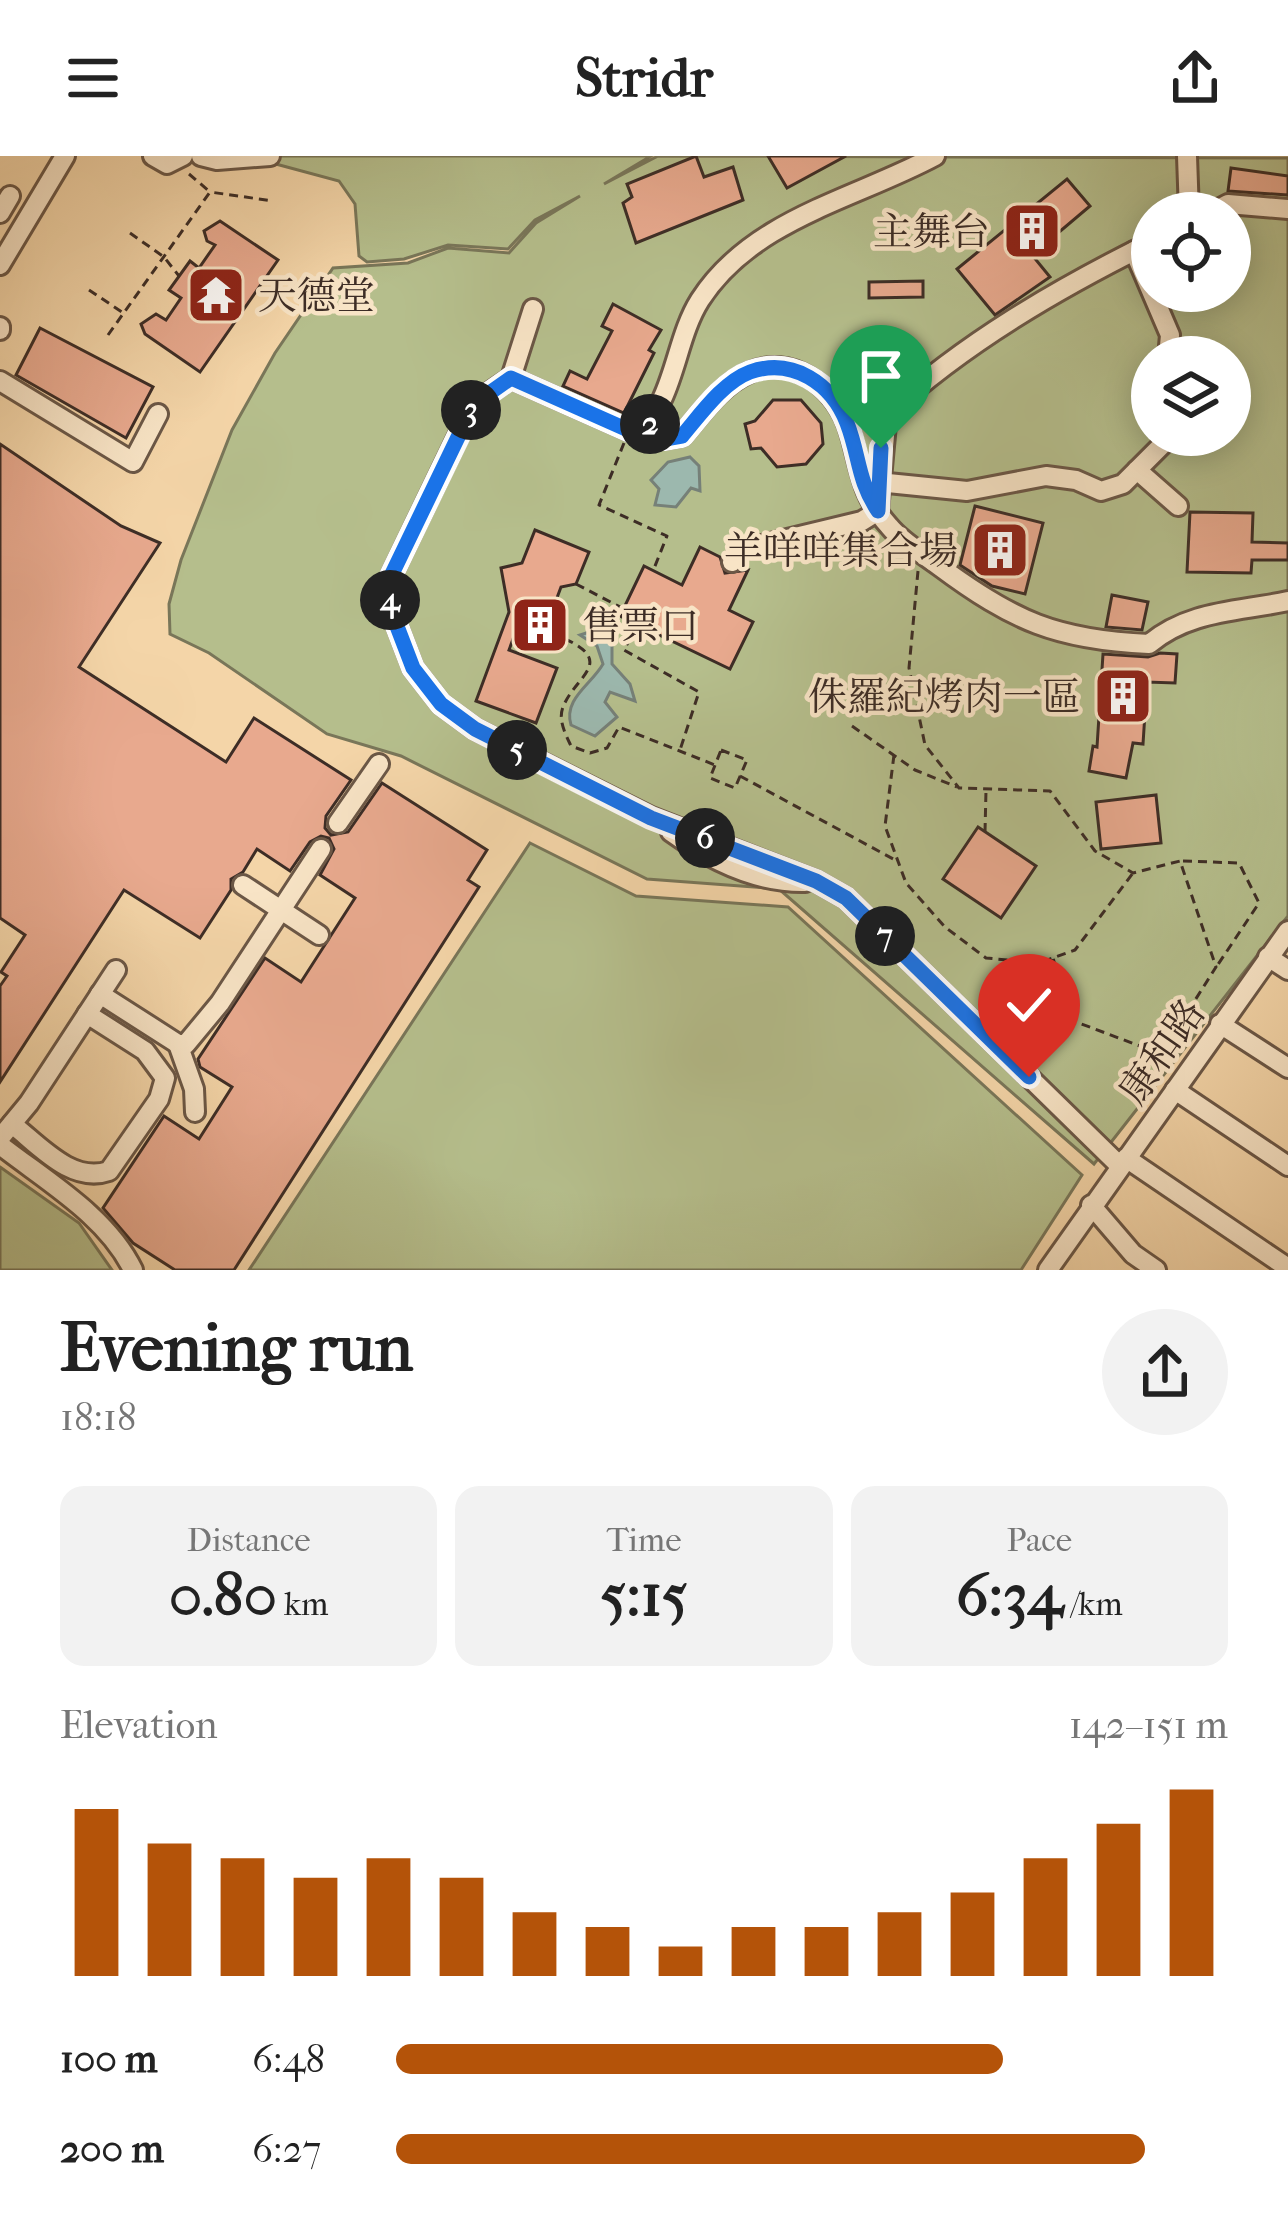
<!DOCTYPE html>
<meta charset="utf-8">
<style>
body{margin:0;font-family:"IM FELL French Canon","Noto Serif TC",serif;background:#f2f2f2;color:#222;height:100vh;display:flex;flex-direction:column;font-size:45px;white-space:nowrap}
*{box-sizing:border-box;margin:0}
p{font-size:39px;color:#767676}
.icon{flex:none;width:66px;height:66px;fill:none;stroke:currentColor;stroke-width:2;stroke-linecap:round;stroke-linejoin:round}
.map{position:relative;height:1114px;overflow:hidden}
.sheet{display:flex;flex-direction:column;background:#fff;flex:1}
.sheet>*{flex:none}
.controls{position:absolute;left:1131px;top:36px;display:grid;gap:24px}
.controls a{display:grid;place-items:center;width:120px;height:120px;border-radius:50%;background:#fff;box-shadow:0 6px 30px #0003;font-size:60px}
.pin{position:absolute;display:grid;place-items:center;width:102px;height:102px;color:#fff;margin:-123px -51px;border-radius:50% 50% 50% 0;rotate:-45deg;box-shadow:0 0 12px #0007}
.pin .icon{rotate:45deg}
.km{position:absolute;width:60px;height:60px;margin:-30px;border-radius:50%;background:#222;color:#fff;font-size:33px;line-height:60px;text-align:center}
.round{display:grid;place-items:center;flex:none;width:126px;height:126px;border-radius:63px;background:#f2f2f2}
.head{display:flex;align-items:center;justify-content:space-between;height:204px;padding:0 60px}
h1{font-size:66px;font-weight:700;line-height:90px}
.stats{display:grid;grid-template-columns:repeat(3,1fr);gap:18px;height:204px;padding:12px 60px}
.stats div{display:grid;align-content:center;border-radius:24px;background:#f2f2f2;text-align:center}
.stats b{font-size:60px;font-weight:700}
.stats small{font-size:33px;font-weight:400}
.stats p{font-size:33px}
.chart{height:336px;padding:24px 60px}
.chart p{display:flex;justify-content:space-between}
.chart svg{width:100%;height:216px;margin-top:12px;stroke:#b45309;stroke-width:6}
ul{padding:0 60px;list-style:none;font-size:39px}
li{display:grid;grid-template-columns:192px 144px 1fr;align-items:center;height:90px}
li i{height:30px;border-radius:15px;background:#b45309}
header{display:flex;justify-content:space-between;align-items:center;height:156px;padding:0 60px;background:#fff;font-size:54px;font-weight:700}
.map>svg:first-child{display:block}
.green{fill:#b5be8c;stroke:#797659;stroke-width:3;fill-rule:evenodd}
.water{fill:#9cb8ae;stroke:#768078;stroke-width:3}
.building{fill:#e8a98e;stroke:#3d2d26;stroke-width:3}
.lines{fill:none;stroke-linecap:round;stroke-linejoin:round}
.minor-casing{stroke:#6b5746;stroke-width:24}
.path{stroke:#3d2d26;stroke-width:3;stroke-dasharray:9 6;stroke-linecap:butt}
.minor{stroke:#f8e4c6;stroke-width:18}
.route-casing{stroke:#fff;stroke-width:24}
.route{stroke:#1a73e8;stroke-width:15}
.labels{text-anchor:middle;stroke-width:9;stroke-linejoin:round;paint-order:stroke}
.poi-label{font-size:39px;fill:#3d2d26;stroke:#f8e4c6;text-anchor:end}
.street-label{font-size:39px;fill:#3d2d26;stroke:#f8e4c6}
</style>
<header><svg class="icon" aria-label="menu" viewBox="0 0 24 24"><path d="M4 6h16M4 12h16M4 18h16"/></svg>Stridr<svg class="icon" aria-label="share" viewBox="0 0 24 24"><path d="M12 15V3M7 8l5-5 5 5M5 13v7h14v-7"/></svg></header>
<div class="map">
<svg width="1288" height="1114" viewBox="0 0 1288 1114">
<rect width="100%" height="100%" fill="#f4d5a8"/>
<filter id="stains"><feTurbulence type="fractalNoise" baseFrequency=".00167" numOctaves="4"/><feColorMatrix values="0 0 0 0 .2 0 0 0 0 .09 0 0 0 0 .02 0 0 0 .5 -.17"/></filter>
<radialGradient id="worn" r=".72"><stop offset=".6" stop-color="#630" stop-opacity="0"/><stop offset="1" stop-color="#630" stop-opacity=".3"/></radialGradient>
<g class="green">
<path d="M 246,0 L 651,0 L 604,28 L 658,0 L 1288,2 L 1288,760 L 1094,1008 L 779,733 L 647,723 L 401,600 L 327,578 L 209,497 L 170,478 L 169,448 L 181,404 L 232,274 L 275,197 L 333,112 L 408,107 L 448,92 L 509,97 L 536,67 L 580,40 L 535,64 L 508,93 L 448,89 L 404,103 L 367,106 L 359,100 L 355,48 L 339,25 ZM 1152,57 L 1230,57 L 1230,135 L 1152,135 ZM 1152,201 L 1230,201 L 1230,279 L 1152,279 Z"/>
<path d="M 530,687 L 636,740 L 788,751 L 1082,1019 L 1021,1114 L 249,1114 Z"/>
<path d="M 0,1011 L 79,1067 L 112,1114 L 0,1114 Z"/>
</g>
<g class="water">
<path d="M 690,301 L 699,310 L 700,335 L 691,332 L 676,351 L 655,349 L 659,333 L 651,324 L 668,306 Z"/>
<path d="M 599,473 L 612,484 L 612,508 L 630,528 L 635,545 L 610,536 L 605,546 L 617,561 L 595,580 L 571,569 C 563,543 591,529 603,508 L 597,490 L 580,479 Z"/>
</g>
<g class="building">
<path d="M 696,0 L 704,21 L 733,11 L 743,44 L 636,87 L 623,47 L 632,41 L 627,28 Z"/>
<path d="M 768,0 L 846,0 L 787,32 Z"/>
<path d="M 1231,12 L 1288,20 L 1288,39 L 1228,35 Z"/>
<path d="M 1067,23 L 1090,50 L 1032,99 L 1050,121 L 995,159 L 957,113 Z"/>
<path d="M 220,65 L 278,104 L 200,216 L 145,178 L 141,168 L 156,158 L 166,164 L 181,142 L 169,134 L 190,105 L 199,112 L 215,89 L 207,85 L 204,75 Z"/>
<path d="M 923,125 L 923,141 L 869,142 L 869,126 Z"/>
<path d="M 613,148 L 661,174 L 649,194 L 654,197 L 624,257 L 563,230 L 570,215 L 587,223 L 612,175 L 602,170 Z"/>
<path d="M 40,172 L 153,231 L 126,282 L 16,219 Z"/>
<path d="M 773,244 L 801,244 L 821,267 L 823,288 L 806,308 L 777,311 L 761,292 L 751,293 L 745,268 L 755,265 Z"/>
<path d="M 0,288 L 121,370 L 160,387 L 79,511 L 226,606 L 254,562 L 351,624 L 326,660 L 325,672 L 331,679 L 348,676 L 382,627 L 487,694 L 468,724 L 479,731 L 234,1114 L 175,1114 L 133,1087 L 103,1052 L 164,960 L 199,983 L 232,931 L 200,911 L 198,903 L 265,802 L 301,826 L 355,742 L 320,719 L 334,693 L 329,682 L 321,680 L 310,686 L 290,715 L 257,693 L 243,716 L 231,723 L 231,734 L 200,782 L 124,734 L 0,926 L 0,830 L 7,820 L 1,816 L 25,779 L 0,762 Z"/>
<path d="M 975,350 L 1043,367 L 1025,438 L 992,430 L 960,409 Z"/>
<path d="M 1190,356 L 1253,357 L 1252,386 L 1288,387 L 1288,404 L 1252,404 L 1251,417 L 1187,416 Z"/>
<path d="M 535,374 L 589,396 L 576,428 L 561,431 L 545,474 L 520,464 L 509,494 L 557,512 L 536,567 L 476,545 L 509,456 L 501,412 L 522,407 Z"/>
<path d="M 700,391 L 720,401 L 725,417 L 748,414 L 729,454 L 753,466 L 730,513 L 620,460 L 644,410 L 682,429 Z"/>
<path d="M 1112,439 L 1148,446 L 1142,474 L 1106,471 Z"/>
<path d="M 1160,497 L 1177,498 L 1175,527 L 1147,526 L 1143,588 L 1133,587 L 1126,622 L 1089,615 L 1093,590 L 1097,591 L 1103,498 L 1148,501 Z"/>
<path d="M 1156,639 L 1161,687 L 1101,693 L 1096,646 Z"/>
<path d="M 978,671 L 1036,710 L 1001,762 L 943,723 Z"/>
</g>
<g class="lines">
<defs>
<g id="minor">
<path d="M 153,0 L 167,8 L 183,0"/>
<path d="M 201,0 L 217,4 L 270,0"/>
<path d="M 1187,0 L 1189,57"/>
<path d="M 0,57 L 10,40"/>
<path d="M 1211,57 L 1228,48 L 1288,53"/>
<path d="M 1134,95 L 1170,179 L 1168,201"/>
<path d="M 0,109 L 65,0"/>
<path d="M 533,153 L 511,222 L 474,247 L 391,420 L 390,452 L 413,512 L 441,548 L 475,573 L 651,661 L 816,725 L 846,742 L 1120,1010"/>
<path d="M 0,171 L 0,174"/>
<path d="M 511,222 L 637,278 C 676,243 674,185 700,144 C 752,63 855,43 935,0"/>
<path d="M 0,225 L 133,306 L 158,258"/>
<path d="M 649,267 L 665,283 L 682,280 C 700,259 721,229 748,217 C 791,197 834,230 848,270 C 861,309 859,337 889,370 C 902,386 923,398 939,410 C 1013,465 1057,484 1149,488 C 1190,454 1238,456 1288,445"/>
<path d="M 1137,314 L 1178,350"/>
<path d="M 878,326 L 967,335 L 1046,320 L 1076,324 L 1101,335 L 1123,328 L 1172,279"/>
<path d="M 732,406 L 741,394 L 862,365 L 878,355 L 887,258 C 964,187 1059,132 1152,86"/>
<path d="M 338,667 L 379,608"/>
<path d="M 671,676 C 710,704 756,727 805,726"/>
<path d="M 243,729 L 319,779"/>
<path d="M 1268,801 L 1288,814"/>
<path d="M 100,838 L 178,888 L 186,888 L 220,847 L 321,693"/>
<path d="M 1220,868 L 1288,912"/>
<path d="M 178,888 L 194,933 L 195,956"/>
<path d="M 1175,934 L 1288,1010"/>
<path d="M 12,968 C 40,990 72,1028 109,1015 L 159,943 L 165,922 L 145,895 L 87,858"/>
<path d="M 0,982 L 29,947 L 116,814"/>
<path d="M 0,989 C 46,1025 107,1060 133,1114"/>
<path d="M 1126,1002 L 1288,1112"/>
<path d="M 1091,1049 L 1133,1098 L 1156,1114"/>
<path d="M 1048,1114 L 1288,775"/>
</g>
</defs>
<use href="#minor" class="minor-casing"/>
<g class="path">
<path d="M 189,18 L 209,35"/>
<path d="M 130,77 L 164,101 L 179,120"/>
<path d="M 89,134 L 122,156"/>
<path d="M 108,179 L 210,36 L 273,45"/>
<path d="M 624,287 L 599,349 L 667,380 L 653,415"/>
<path d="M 918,415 L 909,512 L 925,589 L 959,632 L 1050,635 L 1095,695 L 1133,717 L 1180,705 L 1216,811 L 1161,898 L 1071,864 L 1053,802"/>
<path d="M 576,428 L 624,453"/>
<path d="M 550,462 L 564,470 L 563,482 C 617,506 575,520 563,551 C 558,564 565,577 571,590 L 590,597 L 607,592 L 619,571 L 715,609"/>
<path d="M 638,468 L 624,494 L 699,536 L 680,594"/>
<path d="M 852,570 L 915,614 L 957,631"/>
<path d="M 721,594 L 747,604 L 735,632 L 710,622 Z"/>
<path d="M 894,599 L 885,670 L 906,727 L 945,771 L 986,802 L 1039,807 L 1075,794 L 1133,717"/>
<path d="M 740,620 L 897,705"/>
<path d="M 985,676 L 986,634"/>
<path d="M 1183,705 L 1239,707 L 1259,747 L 1217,810"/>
</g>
<use href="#minor" class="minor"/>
</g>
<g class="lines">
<defs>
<path id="route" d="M 881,292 L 878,355 C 857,323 860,301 847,267 C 832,228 793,201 750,216 C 723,226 700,259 682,280 L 665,283 L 649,267 L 637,278 L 511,222 L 474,248 L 391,420 L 390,452 L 413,512 L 441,548 L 475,573 L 651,662 L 816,725 L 846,742 L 1029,921"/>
</defs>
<use href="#route" class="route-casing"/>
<use href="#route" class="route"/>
</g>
<defs>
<symbol id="building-square" viewBox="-11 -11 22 22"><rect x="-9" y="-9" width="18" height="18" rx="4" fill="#8f2418" stroke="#f8e4c6"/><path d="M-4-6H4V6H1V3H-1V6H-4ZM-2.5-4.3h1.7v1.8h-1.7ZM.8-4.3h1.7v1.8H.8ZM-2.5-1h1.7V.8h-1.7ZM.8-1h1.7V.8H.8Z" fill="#fff"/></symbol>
<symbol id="temple-square" viewBox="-11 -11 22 22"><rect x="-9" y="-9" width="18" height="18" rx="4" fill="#8f2418" stroke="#f8e4c6"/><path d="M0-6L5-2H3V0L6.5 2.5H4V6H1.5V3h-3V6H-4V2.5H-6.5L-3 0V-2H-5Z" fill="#fff"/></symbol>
</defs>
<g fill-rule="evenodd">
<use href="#building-square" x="999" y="42" width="66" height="66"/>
<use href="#temple-square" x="183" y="106" width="66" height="66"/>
<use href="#building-square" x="967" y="361" width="66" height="66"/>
<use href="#building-square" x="507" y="436" width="66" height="66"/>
<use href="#building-square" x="1090" y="507" width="66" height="66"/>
</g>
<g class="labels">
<g class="poi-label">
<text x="990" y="89">主舞台</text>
<text x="258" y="153" text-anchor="start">天德堂</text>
<text x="958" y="408">羊咩咩集合場</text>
<text x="582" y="483" text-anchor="start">售票口</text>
<text x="1081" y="554">侏羅紀烤肉一區</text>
</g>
<g class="street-label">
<text transform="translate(1161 895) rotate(-55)" y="14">康和路</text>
</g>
</g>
<rect width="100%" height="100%" filter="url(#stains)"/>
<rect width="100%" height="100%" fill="url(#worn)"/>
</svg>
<div class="controls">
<a><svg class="icon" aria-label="locate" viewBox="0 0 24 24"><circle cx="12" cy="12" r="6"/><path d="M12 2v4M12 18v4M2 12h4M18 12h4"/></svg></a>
<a><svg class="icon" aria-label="layers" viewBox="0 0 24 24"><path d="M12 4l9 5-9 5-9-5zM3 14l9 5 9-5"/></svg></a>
</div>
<div class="pin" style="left:881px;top:292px;background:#1e9e55"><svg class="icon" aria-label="arrive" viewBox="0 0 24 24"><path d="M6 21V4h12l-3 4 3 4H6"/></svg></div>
<div class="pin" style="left:1029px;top:921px;background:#d93025"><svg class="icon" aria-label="check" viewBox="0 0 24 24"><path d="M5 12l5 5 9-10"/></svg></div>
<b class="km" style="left:650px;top:268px">2</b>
<b class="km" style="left:471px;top:254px">3</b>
<b class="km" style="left:390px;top:444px">4</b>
<b class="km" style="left:517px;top:594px">5</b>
<b class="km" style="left:705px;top:682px">6</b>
<b class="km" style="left:885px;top:780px">7</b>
</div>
<section class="sheet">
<div class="head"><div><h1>Evening run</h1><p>18:18</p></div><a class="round"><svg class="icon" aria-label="share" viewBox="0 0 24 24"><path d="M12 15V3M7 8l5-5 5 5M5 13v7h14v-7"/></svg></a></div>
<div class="stats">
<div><p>Distance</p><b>0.80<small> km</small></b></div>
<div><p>Time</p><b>5:15</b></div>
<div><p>Pace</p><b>6:34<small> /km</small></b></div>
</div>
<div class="chart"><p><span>Elevation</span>142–151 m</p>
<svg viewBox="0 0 160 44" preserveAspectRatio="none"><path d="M5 44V10M15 44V17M25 44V20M35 44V24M45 44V20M55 44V24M65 44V31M75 44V34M85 44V38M95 44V34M105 44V34M115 44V31M125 44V27M135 44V20M145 44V13M155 44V6"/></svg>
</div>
<ul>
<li><b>100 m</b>6:48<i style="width:73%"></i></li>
<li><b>200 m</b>6:27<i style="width:90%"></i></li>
</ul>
</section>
